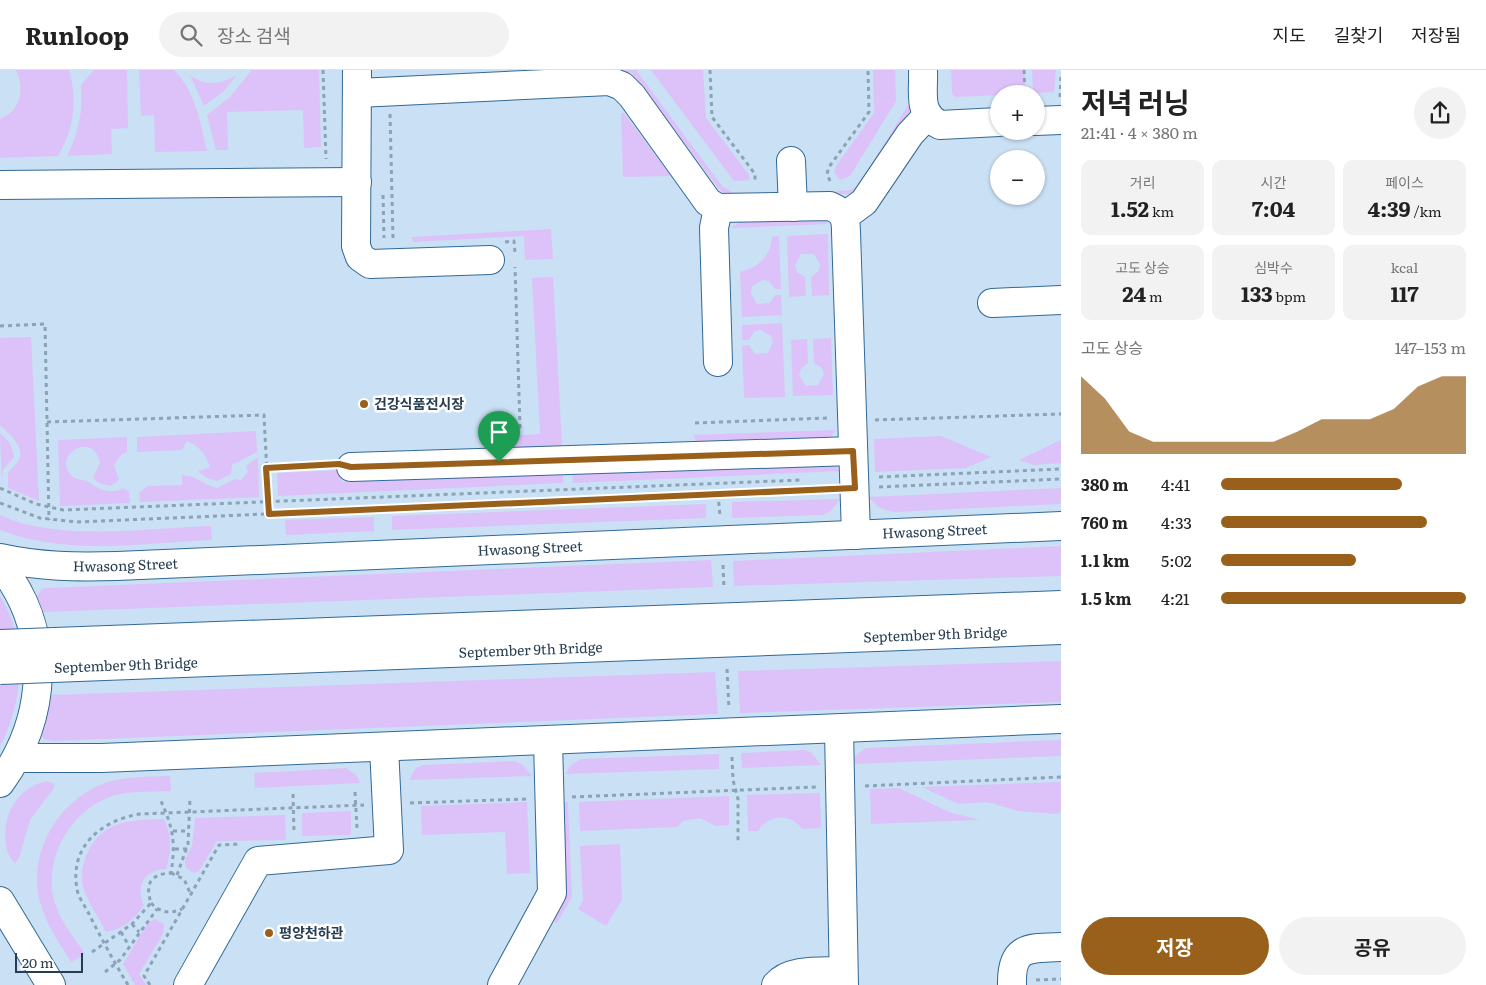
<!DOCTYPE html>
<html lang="ko">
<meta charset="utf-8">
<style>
body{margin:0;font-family:Literata,"Noto Sans KR",serif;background:#f2f2f2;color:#222;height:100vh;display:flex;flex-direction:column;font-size:19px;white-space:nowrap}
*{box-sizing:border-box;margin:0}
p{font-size:16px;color:#767676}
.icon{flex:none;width:28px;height:28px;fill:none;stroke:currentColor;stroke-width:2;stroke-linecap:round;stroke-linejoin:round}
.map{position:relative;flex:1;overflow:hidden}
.panel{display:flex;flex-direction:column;background:#fff;width:425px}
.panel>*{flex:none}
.tools{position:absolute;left:990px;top:15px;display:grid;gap:10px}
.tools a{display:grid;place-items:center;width:55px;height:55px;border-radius:50%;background:#fff;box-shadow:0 1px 4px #0004;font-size:25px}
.scale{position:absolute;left:15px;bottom:12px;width:68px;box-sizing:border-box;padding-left:5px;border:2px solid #273e52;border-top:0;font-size:14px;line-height:18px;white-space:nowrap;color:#273e52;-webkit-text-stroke:4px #fefefe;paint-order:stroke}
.pin{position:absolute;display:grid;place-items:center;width:42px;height:42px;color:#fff;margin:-51px -21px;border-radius:50% 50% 50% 0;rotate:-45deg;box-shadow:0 0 5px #0007}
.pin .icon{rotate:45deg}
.round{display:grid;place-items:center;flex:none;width:52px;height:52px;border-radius:26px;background:#f2f2f2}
.summary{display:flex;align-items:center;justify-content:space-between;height:85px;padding:0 20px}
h1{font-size:28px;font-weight:700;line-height:38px}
.metrics{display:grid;grid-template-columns:repeat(3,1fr);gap:8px;height:85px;padding:5px 20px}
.metrics div{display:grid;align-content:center;border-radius:10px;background:#f2f2f2;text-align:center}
.metrics b{font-size:21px;font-weight:700}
.metrics small{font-size:14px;font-weight:400}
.metrics p{font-size:14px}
.chart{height:140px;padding:10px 20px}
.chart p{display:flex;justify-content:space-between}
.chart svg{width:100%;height:90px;margin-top:5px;fill:#98601b;opacity:.7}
.button{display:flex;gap:10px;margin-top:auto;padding:10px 20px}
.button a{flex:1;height:58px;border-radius:30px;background:#98601b;color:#fff;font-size:20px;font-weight:700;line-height:58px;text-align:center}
.button a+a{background:#f2f2f2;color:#222}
ul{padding:0 20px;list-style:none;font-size:16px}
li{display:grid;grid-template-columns:80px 60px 1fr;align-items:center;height:38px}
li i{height:12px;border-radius:6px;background:#98601b}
header{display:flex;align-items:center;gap:30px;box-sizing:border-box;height:70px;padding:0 25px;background:#fff;border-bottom:1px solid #e0e0e0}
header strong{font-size:24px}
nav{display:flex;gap:28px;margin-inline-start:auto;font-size:18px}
.search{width:350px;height:45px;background:#f2f2f2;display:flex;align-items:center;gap:12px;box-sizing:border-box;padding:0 18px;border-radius:28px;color:#767676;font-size:19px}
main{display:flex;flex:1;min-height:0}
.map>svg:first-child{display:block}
.green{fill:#dcc2f9}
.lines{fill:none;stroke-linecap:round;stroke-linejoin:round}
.minor-casing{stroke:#336995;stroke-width:30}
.major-casing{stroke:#336995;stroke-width:30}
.path{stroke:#8ca2b6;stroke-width:3;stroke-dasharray:4 4;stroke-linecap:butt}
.minor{stroke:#fff;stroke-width:28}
.major{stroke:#fff;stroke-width:28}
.highway-bridge-casing{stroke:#336995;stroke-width:30;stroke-linecap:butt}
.highway-bridge{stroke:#fff;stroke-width:28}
.route-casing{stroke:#fff;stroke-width:10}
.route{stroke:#98601b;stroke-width:6}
.poi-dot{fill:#98601b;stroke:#fefefe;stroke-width:2}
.labels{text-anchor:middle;stroke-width:5;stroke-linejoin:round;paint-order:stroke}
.poi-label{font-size:14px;font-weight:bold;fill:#273e52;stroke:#fefefe;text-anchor:start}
.street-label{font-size:14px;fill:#273e52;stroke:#fefefe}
</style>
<header>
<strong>Runloop</strong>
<div class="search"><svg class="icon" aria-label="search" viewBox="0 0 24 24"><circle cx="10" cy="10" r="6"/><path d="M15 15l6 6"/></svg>장소 검색</div>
<nav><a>지도</a><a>길찾기</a><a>저장됨</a></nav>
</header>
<main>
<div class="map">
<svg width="1061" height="915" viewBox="0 0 1061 915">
<rect width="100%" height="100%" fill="#cae0f4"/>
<g class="green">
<path d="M 16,0 L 69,0 C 78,31 74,59 58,86 L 0,88 L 0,49 C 21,41 25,18 16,0 Z"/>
<path d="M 94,0 L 127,0 L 128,58 L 111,59 L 112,84 L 67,86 C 79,62 83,41 81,15 Z"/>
<path d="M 139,0 L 174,0 C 196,22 200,52 207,81 L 155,82 L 154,45 L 141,46 Z"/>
<path d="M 252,0 L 319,0 L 321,77 L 304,78 L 303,40 L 227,42 L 228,80 L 216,80 L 207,45 L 230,27 Z"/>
<path d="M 555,0 L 636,0 L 722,116 L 735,124 L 748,123 L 748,128 L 728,127 L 719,119 L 631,2 L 394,11 L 394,6 Z"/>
<path d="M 651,0 L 703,0 L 706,48 L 749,105 L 750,110 L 734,111 Z"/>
<path d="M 873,0 L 895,0 L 896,31 L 850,106 L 840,110 L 834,102 L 836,96 L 874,43 Z"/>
<path d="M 909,0 L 913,0 L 915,33 L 864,115 L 852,124 L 836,124 L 835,121 L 851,120 L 859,115 L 910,32 Z"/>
<path d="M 951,0 L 1025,0 L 1025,24 L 955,27 L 952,24 Z"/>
<path d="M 1032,0 L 1056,0 L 1054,22 L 1033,23 Z"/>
<path d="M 190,5 C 205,17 222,14 237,5 L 224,21 L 204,36 Z"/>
<path d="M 621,43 L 624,43 L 671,106 L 623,107 Z"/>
<path d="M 826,147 L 827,154 L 731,158 L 743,150 Z"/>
<path d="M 551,159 L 553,189 L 525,190 L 524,166 L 413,172 L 412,167 Z"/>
<path d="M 828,164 L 829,225 L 812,226 L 811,207 L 819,201 L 820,194 L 814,184 L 801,184 L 795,195 L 797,202 L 805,207 L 806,226 L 789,227 L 787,166 Z"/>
<path d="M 779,166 L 781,219 L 775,219 L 769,211 L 763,210 L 752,216 L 751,223 L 757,234 L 770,233 L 775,225 L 781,225 L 782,245 L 742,247 L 740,202 C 758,198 771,186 772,167 Z"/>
<path d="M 553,207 L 562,375 L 561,377 L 514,380 L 504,366 L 540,364 L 532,208 Z"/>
<path d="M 782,253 L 785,327 L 744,328 L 742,276 L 749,275 L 755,284 L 768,283 L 773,272 L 771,266 L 760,260 L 754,262 L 749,270 L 742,270 L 742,255 Z"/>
<path d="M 31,267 L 39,431 L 8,418 L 8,403 C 11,398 16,395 19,390 C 26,377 8,363 0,355 L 0,268 Z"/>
<path d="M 831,268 L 833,325 L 793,326 L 791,270 L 807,269 L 808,293 L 801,299 L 799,305 L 806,316 L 818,315 L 824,304 L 822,298 L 814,293 L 813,269 Z"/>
<path d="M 836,360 L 828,370 L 698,374 L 693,365 Z"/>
<path d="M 256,361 L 257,382 L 232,395 L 231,404 L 217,411 L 207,408 L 198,401 L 210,397 C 206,384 199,376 187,371 L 182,380 L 137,382 L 137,367 Z"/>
<path d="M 0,363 L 10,373 L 14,387 L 3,400 L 2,415 Z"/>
<path d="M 941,366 L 991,387 L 966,398 L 875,402 L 874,369 Z"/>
<path d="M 127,367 L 127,382 L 122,384 L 114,395 L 119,410 L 110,416 L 99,413 L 93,408 L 100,393 C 94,361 54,383 70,404 C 76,412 84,408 90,413 C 100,421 112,424 123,418 L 129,422 L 130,433 L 60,436 L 58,370 Z"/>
<path d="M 1061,370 L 1061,393 L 1034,395 L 1019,390 Z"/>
<path d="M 258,387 L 259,427 L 140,432 L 139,423 L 148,416 L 182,415 L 182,405 C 196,405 203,415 217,418 L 235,409 L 241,410 L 248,402 L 246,396 Z"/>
<path d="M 830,391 L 840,401 L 573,413 L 572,401 Z"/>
<path d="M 341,400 L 342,412 L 563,402 L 563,413 L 278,426 L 277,403 Z"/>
<path d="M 1061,418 L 1061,434 L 895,442 C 883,440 876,437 869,427 Z"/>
<path d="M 840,429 L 831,441 L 822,445 L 732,448 L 732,432 Z"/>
<path d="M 706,434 L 706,448 L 392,460 L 392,446 Z"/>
<path d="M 0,445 C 57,472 149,458 211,456 L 212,470 C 142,473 67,486 0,460 Z"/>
<path d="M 374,447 L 374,461 L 286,465 L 285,450 Z"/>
<path d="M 1061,476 L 1061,506 L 734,516 L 733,491 Z"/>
<path d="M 711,490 L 713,517 L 43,542 L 37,526 L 42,519 L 46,518 Z"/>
<path d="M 0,526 C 28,570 24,631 0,676 Z"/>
<path d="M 1061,591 L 1061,632 L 740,643 L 738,601 Z"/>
<path d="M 715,602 L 718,644 L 53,671 L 44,669 L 42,666 L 51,625 Z"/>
<path d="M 1061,670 L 1061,686 L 851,694 L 854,687 L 866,678 Z"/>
<path d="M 805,680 L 812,683 L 821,695 L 742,698 L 741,683 Z"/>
<path d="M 719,684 L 719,699 L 566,704 L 570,696 L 581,689 Z"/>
<path d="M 515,691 L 522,694 L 532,706 L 409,710 L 416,698 L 423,695 Z"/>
<path d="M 346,698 L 357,706 L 360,713 L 255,718 L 254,703 Z"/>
<path d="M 170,706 L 171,721 C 156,722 140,721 125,723 C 76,731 43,783 54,830 C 59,850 74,867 85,884 L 71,892 C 60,874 47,856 41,835 C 26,786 56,733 102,714 C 123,706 148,707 170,706 Z"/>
<path d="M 47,711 L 54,714 L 54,718 L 30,750 L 19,788 L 15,793 C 11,790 9,785 7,780 C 0,748 15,718 47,711 Z"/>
<path d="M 1061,712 L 1061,742 L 1056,744 L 1018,741 L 987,732 L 958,734 L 922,717 Z"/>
<path d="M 899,718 L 949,742 L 980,750 L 871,754 L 870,719 Z"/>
<path d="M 820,723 L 821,758 L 802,759 C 791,743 768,744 758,761 L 748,761 L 747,725 Z"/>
<path d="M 729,726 L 729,755 L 715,756 L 700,748 L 683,751 L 677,757 L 580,761 L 579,732 Z"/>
<path d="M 527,732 L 530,803 L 507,804 L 505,762 L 422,765 L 421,736 Z"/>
<path d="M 563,732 L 568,732 L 572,827 L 557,853 L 554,851 L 566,827 Z"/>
<path d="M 351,741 L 351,765 L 302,766 L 302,743 Z"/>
<path d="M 285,745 L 286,770 L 217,771 L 199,801 L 194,803 L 186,798 L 185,789 L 192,776 L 195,748 Z"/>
<path d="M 164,749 C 172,767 172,780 166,799 C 145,799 135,816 144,835 C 134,850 123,859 106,862 C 99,848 89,834 84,820 C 80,810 82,796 86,786 C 101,750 129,750 164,749 Z"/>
<path d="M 620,774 L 622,830 L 606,856 L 578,839 L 583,831 L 580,776 Z"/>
<path d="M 155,849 L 164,854 L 163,864 L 139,904 L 146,915 L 135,915 L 123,894 L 147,854 Z"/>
</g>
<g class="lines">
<defs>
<g id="minor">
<path d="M 357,0 L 356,176 L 360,187 L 370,194 L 490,190"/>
<path d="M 923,0 C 924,23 917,43 940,55 L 999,52"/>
<path d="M 358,23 L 609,11 L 622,16 L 632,26 L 708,132 L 718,138 L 830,136 C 844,142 846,148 846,162 L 856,465"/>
<path d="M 1036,51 L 1061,50"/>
<path d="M 791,91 L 793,137"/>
<path d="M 0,115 L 357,112"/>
<path d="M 845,146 L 864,132 L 910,64 L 927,46"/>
<path d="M 992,233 L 1061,230"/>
<path d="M 718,292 L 714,158 L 718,138"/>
<path d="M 351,397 L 853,381"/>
<path d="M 839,659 L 844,915"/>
<path d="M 188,915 L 258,791 L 389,780 L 384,677"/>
<path d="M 502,915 L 552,823 L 548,671"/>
<path d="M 776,915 C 790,898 822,902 843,901"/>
<path d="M 1012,915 C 1011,876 1028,878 1061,877"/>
</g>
<g id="major">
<path id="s1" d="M 0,488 C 40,497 77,497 117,496 L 1061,456"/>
<path d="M 0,495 C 53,560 48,648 0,713"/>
<path d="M 18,688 L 101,688 L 1061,649"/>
<path d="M 0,831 L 51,915"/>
</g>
</defs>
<use href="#minor" class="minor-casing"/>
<use href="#major" class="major-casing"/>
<g class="path">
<path d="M 323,0 L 326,89"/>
<path d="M 710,0 L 712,47 L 755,104 L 755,113"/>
<path d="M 1024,0 L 1025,24"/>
<path d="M 1060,27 L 1061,5"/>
<path d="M 390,44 L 393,168"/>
<path d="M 830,111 L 827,104 L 829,97 L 869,42 L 868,0"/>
<path d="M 383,125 L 384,168"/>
<path d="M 505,172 L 514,171 L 515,183"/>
<path d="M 0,256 L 45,254 L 49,450"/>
<path d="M 875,350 L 1061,344"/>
<path d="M 47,352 L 264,345 L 269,444"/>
<path d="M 695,353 L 827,348"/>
<path d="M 498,369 L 498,358 L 520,357 L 515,197"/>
<path d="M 266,398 L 328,394"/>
<path d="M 879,407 L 1061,399"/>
<path d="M 879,417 L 1061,409"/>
<path d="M 0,418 L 36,434 L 63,440 L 801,410"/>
<path d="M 718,424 L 720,446"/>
<path d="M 0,433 L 40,448 L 77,452 L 831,420"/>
<path d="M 723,495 L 724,519"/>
<path d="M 727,599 L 729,639"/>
<path d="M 732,687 L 733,710 L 738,729 L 738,774"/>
<path d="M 865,716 L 1061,707"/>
<path d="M 355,722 L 357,758"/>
<path d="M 293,724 L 294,763"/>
<path d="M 572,727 L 816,717"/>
<path d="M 410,733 L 526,729"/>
<path d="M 173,761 L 189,761"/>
<path d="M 175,779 L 187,779"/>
<path d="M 171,803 L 184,809 L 191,825"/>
<path d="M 177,805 L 188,774 L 190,728"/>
<path d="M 151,833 C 161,843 169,844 182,839"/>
<path d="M 132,854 L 139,862"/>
<path d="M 121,862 L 129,876"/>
<path d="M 92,882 L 132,854 L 151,833 C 145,814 150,804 171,803 C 176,772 173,757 160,729"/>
<path d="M 105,902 L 120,890 L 157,839"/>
<path d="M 1036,910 L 1061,909"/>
<path d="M 128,915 C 114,892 101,868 89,844 C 85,836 78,827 77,819 C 69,776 102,750 140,744 L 364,735"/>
<path d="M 150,915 L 144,906 L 219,775 L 240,774"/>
</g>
<use href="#minor" class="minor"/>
<use href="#major" class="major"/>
<defs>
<g id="highway-bridge">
<path d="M 0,574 L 1061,535"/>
<path id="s2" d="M 0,600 L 1061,560"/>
</g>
</defs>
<use href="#highway-bridge" class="highway-bridge-casing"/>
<use href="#highway-bridge" class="highway-bridge"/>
</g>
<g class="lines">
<defs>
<path id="route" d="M 853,381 L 855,418 L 269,444 L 266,398 L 339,394 L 351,397 Z"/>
</defs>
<use href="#route" class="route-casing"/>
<use href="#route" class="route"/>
</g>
<g class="poi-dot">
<circle cx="364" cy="334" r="5"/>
<circle cx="269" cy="863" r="5"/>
</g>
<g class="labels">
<g class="poi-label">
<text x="374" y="339">건강식품전시장</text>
<text x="279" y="868">평양천하관</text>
</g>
<g class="street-label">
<text dy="5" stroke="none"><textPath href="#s1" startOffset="936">Hwasong Street</textPath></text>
<text dy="5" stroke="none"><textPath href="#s1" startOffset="531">Hwasong Street</textPath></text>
<text dy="5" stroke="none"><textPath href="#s1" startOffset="126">Hwasong Street</textPath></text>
<text dy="5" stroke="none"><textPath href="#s2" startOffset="936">September 9th Bridge</textPath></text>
<text dy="5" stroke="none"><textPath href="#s2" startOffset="531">September 9th Bridge</textPath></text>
<text dy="5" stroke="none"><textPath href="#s2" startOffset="126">September 9th Bridge</textPath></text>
</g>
</g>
</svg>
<div class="tools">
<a>+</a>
<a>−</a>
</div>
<div class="scale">20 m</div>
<div class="pin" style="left:499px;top:392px;background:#1e9e55"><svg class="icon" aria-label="arrive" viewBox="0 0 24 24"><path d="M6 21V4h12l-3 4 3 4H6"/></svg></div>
</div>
<section class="panel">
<div class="summary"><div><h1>저녁 러닝</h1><p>21:41 · 4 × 380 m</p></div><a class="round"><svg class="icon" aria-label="share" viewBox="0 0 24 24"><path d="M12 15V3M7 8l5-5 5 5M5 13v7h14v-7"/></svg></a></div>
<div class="metrics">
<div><p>거리</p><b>1.52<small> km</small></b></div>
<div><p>시간</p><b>7:04</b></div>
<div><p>페이스</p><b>4:39<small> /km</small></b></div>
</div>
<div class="metrics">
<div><p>고도 상승</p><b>24<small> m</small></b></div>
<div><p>심박수</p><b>133<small> bpm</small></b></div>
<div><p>kcal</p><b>117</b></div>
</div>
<div class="chart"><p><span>고도 상승</span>147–153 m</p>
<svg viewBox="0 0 160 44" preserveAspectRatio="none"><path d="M0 44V6L10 17L20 33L30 38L40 38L50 38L60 38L70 38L80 38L90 33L100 27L110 27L120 27L130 22L140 11L150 6L160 6V44z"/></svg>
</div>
<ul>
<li><b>380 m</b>4:41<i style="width:74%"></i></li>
<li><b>760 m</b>4:33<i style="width:84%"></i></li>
<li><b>1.1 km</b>5:02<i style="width:55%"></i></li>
<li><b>1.5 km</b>4:21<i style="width:100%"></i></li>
</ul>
<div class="button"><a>저장</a><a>공유</a></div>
</section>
</main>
